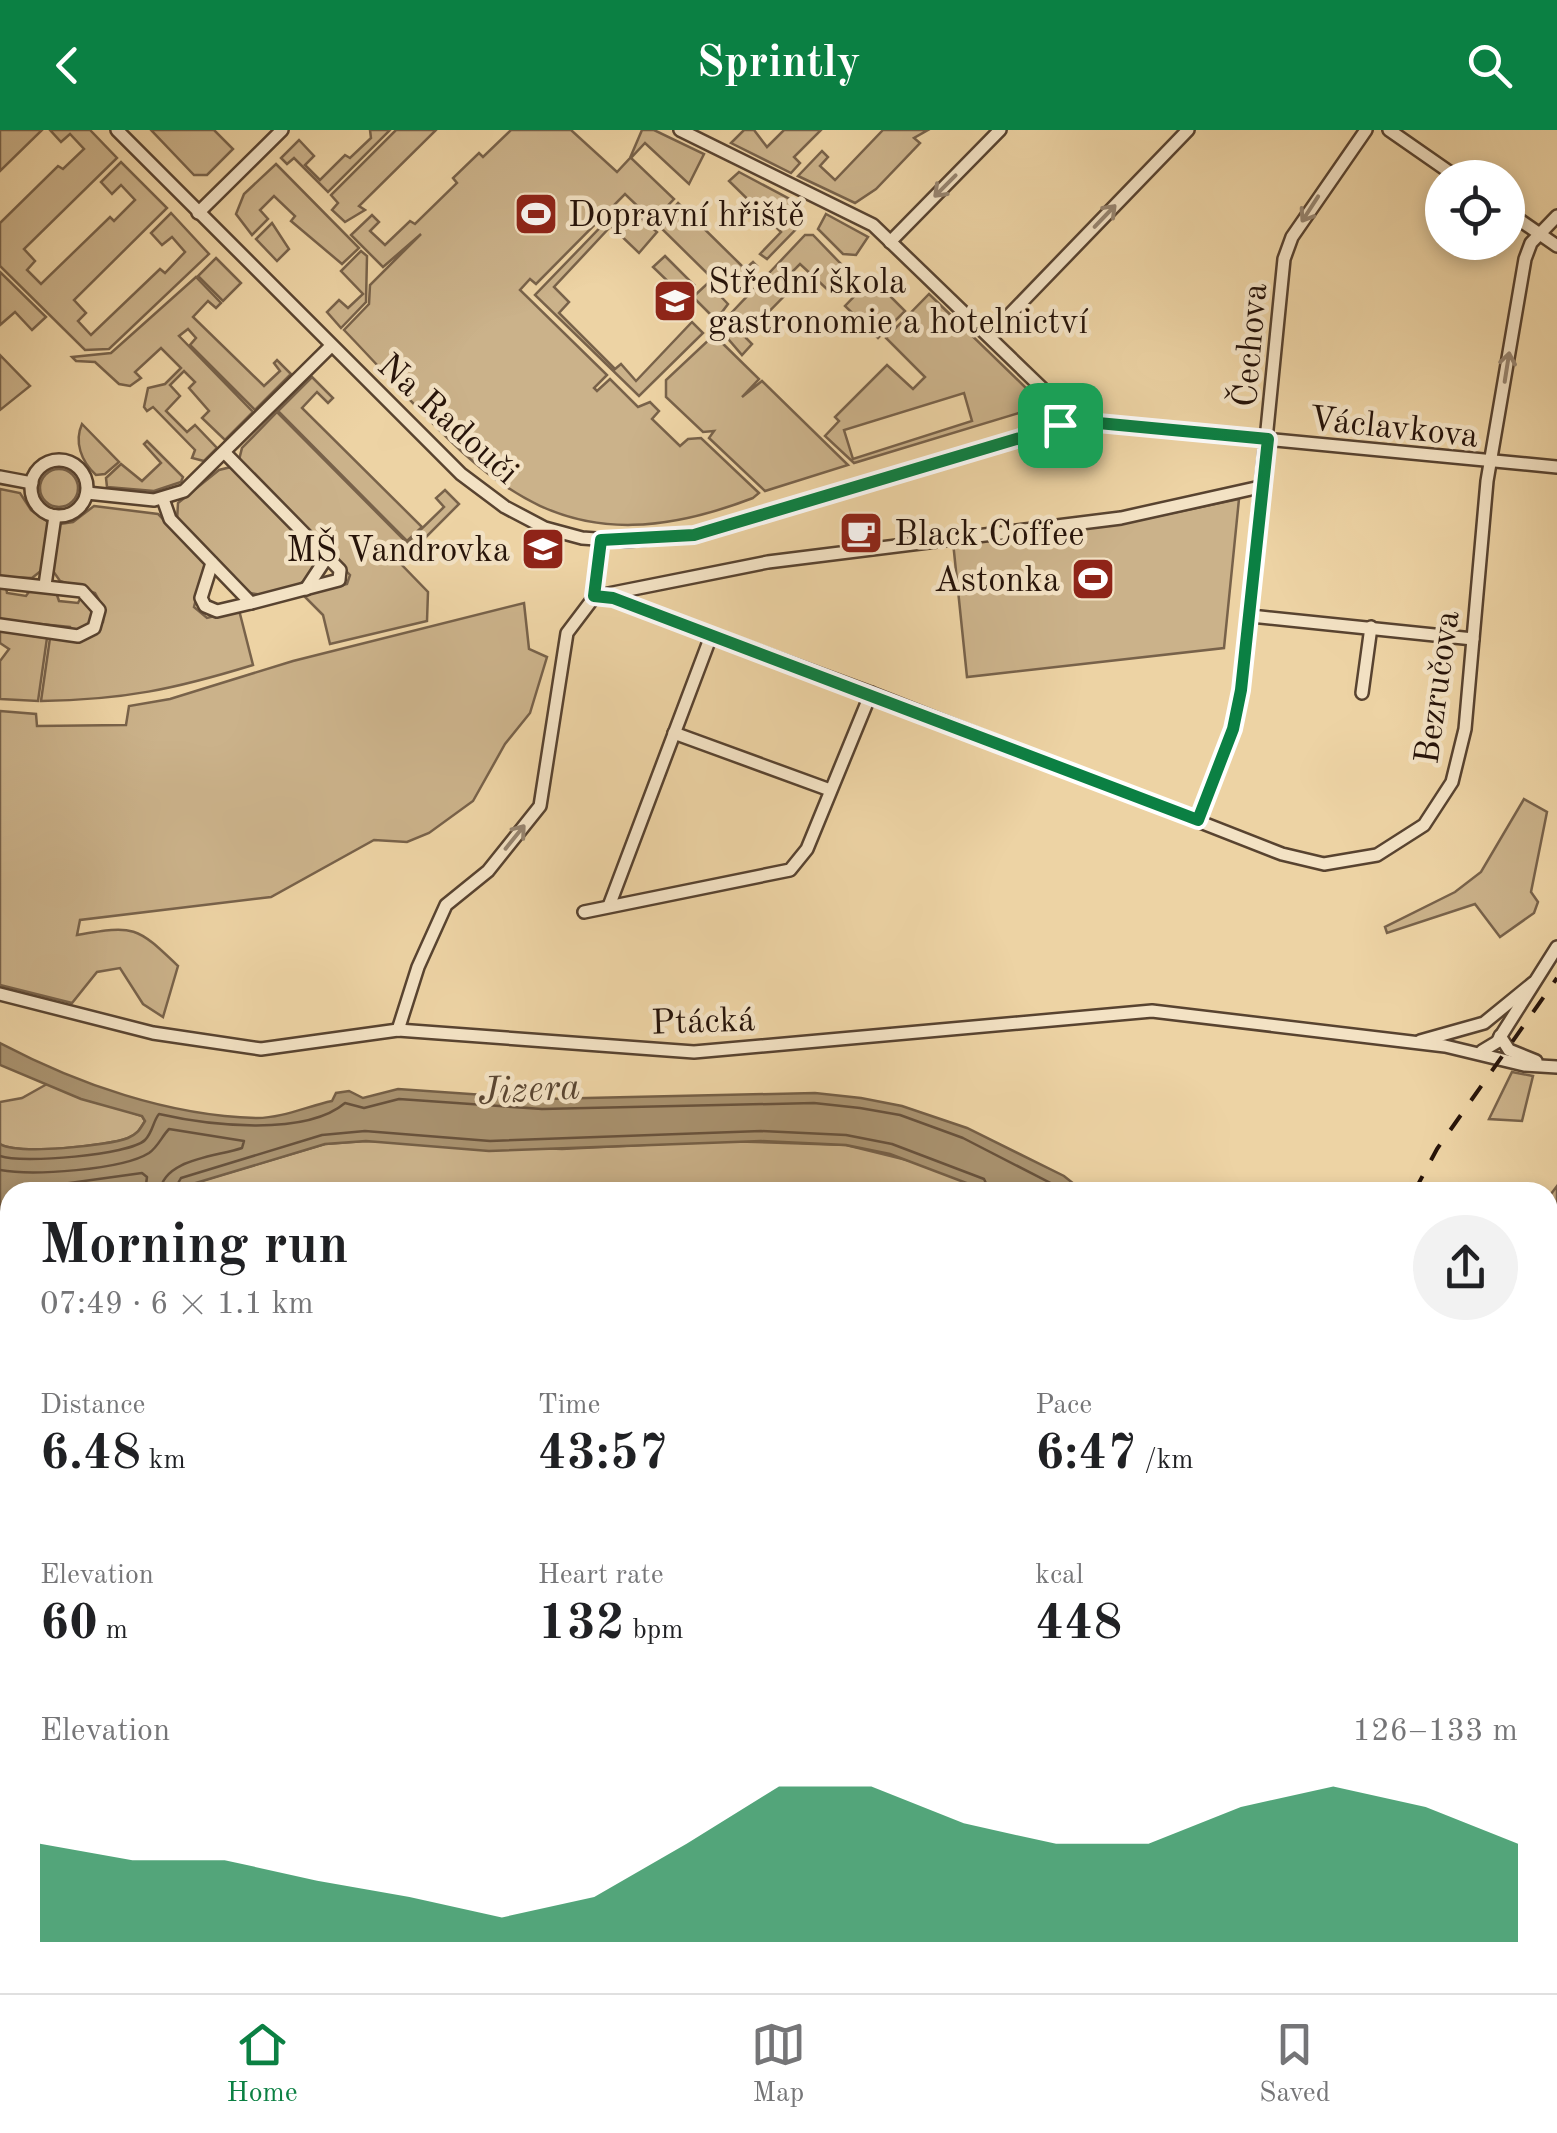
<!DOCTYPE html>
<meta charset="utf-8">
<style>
body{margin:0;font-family:"Old Standard TT",serif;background:#f2f2f2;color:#202124;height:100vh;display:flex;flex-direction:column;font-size:38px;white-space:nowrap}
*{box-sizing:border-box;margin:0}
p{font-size:32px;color:#757577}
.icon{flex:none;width:55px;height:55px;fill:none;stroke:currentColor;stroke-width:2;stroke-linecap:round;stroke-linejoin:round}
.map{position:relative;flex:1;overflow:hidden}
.details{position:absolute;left:0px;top:1052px;width:1558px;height:812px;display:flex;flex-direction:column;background:#fff;border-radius:30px 30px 0 0;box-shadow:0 5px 15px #0003}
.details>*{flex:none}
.buttons{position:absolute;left:1425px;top:30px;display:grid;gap:20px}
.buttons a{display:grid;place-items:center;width:100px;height:100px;border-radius:50%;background:#fff;box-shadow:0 5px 15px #0003;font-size:50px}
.pin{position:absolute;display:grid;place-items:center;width:85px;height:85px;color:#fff;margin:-42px;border-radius:20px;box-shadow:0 5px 15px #0006}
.round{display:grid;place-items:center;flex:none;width:105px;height:105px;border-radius:52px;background:#f2f2f2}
.summary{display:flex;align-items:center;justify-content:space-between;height:170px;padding:0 40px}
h1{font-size:55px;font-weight:700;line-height:75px}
.stats{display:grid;grid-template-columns:repeat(3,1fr);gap:15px;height:170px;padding:10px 40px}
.stats div{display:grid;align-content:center}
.stats b{font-size:50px;font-weight:700}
.stats small{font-size:28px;font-weight:400}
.stats p{font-size:28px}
.chart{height:280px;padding:20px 40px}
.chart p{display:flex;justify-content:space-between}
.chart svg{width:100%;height:180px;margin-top:10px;fill:#0b8043;opacity:.7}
header{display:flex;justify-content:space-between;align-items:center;height:130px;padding:0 40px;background:#0b8043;color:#fff;font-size:45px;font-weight:700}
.tab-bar{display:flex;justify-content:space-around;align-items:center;height:140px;border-top:2px solid #e0e0e0;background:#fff;font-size:28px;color:#757577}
.tab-bar a{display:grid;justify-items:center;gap:5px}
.tab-bar .current{color:#0b8043}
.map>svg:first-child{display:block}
.green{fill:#cbb28a;stroke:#78624a;stroke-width:2.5;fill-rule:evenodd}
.water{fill:#a9926f;stroke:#755f46;stroke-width:2.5}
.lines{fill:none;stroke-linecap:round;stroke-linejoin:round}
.shore{stroke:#68523c;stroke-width:2.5}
.minor-casing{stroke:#584330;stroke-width:16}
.major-casing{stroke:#261309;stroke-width:20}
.minor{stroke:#f3e2c4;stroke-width:11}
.major{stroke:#edd3a4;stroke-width:15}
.rail{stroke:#261309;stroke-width:4;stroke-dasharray:18 18;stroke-linecap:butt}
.oneway{stroke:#978570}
.route-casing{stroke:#fff;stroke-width:20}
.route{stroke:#0b8043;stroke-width:12}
.labels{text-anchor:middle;stroke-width:9;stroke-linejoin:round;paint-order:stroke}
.poi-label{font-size:35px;fill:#261309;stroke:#f3e2c4;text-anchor:start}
.street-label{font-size:35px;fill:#261309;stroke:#f3e2c4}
.water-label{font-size:38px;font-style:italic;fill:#5a4632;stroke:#f3e2c4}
</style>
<header><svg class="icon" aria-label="back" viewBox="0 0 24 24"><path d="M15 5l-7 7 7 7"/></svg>Sprintly<svg class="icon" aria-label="search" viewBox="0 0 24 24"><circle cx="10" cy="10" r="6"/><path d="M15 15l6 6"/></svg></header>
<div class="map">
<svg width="1557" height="1863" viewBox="0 0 1557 1863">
<rect width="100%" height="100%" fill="#edd3a4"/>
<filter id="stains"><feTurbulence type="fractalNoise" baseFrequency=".002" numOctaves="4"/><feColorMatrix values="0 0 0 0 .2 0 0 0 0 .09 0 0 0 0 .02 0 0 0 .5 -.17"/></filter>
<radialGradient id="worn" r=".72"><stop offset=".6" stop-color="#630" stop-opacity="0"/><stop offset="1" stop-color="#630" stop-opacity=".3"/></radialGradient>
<g class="green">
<path d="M 0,0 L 42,0 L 0,41 Z"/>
<path d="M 50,0 L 90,0 L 117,28 L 24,119 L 35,131 L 27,140 L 41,154 L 110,87 L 114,91 L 135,70 L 121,55 L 112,64 L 101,52 L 121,32 L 167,78 L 74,170 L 86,183 L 78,191 L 91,205 L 160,139 L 165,143 L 185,122 L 172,107 L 162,115 L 151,103 L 171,83 L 209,124 L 109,219 L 85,220 L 0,136 L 0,93 L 58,36 L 63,39 L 84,19 L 70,4 L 61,12 Z"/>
<path d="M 151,0 L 214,0 L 233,19 L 207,45 L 194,45 Z"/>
<path d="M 370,0 L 390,0 L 328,62 L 294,28 L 287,34 L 281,28 L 299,10 L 314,26 L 305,35 L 320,50 L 345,25 L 350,28 L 371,8 Z"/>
<path d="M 396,0 L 436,0 L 359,76 L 365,80 L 345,92 L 332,80 L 338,73 L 331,65 Z"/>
<path d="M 511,0 L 571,0 L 617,42 L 630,28 L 642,0 L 654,0 L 704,24 L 689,54 L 645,13 L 631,28 L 674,69 L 653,91 L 625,64 L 536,154 L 530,149 L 520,160 L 607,245 L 594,258 L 597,261 L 610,249 L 638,277 L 650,272 L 659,281 L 652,289 L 680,316 L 688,309 L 701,308 L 759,363 L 753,368 C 545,448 476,337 344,200 L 369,174 L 370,155 L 421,104 L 383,137 L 351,105 L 372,85 L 379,92 L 370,101 L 385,115 L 410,91 L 415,94 L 457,53 L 453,48 L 479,23 L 483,27 Z"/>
<path d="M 744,0 L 754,0 L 767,17 L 784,0 L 821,0 L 794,27 L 800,33 L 791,43 L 731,13 Z"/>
<path d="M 883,0 L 928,0 L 914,8 L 920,13 L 876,59 L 855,73 L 798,46 L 822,21 L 828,27 L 820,36 L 835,50 Z"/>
<path d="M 276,34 L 359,118 L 342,134 L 291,91 L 295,86 L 274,66 L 260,80 L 268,89 L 252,105 L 236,84 L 244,64 Z"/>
<path d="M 739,42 L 801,75 L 802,93 L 767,129 L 760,124 L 781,102 L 729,51 Z"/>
<path d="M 678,73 L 745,139 L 753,132 L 757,136 L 743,154 L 717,153 L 658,95 Z"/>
<path d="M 630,78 L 657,102 L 639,123 L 611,96 L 554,157 L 569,172 L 559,183 L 615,239 L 621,234 L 636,251 L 692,192 L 703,203 L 639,266 L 535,165 L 618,79 Z"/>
<path d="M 826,84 L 868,107 L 856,125 L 843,124 L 818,99 Z"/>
<path d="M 272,93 L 289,119 L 277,131 L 256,109 Z"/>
<path d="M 805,105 L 813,105 L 842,135 L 842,147 L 829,161 L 800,134 L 788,146 L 796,154 L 749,202 L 746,208 L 752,214 L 742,225 L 718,197 Z"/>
<path d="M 361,121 L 367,126 L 366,172 L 341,198 L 327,182 L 339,170 L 348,178 L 363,164 L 341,141 Z"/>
<path d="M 665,126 L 694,155 L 683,166 L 653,137 Z"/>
<path d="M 216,128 L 241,153 L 223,171 L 198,146 Z"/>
<path d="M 0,142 L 46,187 L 32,200 L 15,182 L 0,195 Z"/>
<path d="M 196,147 L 221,173 L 216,178 L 208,171 L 193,187 L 264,256 L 280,241 L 274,233 L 277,230 L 291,244 L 255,280 L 190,215 L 196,208 L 188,199 L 179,206 L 253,282 L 225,310 L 202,288 L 209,281 L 189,258 L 195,252 L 184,241 L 170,255 L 180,266 L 166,281 L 187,302 L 195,295 L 217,318 L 204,331 L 192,328 L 195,320 L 153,277 L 147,281 L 144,277 L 148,258 L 165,254 L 181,238 L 161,218 L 135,242 L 141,248 L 130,256 L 119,254 L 95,232 L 76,231 L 72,227 L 111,223 Z"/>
<path d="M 872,148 L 905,181 L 878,208 L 845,176 Z"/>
<path d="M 708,153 L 728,174 L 716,190 L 693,167 Z"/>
<path d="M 929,164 L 1028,260 L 1031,273 L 1022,282 L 854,333 L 825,306 L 839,291 L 835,287 L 887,235 L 913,259 L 925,247 L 886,208 ZM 964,263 L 972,291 L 853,329 L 844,300 Z"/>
<path d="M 714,205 L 759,249 L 742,267 L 762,251 L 848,335 L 765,361 L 709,308 L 714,301 L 703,302 L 666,267 L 666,250 Z"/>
<path d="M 0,225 L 30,256 L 0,280 Z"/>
<path d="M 312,247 L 333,268 L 328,273 L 317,262 L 302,278 L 422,397 L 407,411 L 278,281 Z"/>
<path d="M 277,282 L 407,413 L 444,377 L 436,368 L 445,360 L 459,374 L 400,433 L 428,462 L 427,491 L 330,514 L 323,485 L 303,465 L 347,454 L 350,445 L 239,330 L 242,318 Z"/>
<path d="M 82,294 L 119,332 L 105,344 L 96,345 C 81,331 74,312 82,294 Z"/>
<path d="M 147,311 L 183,347 L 181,352 L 154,361 L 107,357 L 106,348 L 121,334 L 142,351 L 161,333 L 144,314 Z"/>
<path d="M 231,337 L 316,422 C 324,454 271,471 247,462 L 177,391 L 178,373 L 219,340 Z"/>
<circle cx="59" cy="358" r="19"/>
<path d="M 0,359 L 20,363 L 31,380 L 48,392 L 42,440 L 32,448 L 0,447 Z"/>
<path d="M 1239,369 L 1224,518 L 967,547 L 953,412 L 1120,394 Z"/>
<path d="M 94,376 L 158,384 L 205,434 L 194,477 L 207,488 L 239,480 L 253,535 C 175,559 123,570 41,571 L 50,508 L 83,510 L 103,492 L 103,477 L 95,463 L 60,451 L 53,441 L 60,394 L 73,392 Z"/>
<path d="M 0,457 L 6,457 L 7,463 L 26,466 L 31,459 L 56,462 L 59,471 L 78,473 L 81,467 L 93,481 C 91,495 86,498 73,501 L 70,497 L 0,490 Z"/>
<path d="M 524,473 L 529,519 L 547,527 L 530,583 L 505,614 L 473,671 L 429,703 L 407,712 L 374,710 L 271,767 L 80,790 L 77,805 C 135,795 136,796 178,836 L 163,887 L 143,874 L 120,838 L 97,842 L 72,873 L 0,855 L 0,581 L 36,584 L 37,596 L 126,595 L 129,576 L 170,569 L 293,531 Z"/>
<path d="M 0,501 L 47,508 L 38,571 L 0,569 L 0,531 L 9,519 L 0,513 Z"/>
<path d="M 1524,669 L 1547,682 L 1531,762 L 1538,772 L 1534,783 L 1500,807 L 1475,774 L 1387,803 L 1385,797 L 1455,762 L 1481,742 Z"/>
<path d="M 1512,942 L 1533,946 L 1522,991 L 1489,989 Z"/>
<path d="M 47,954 L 142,986 L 145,991 C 140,999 138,1004 128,1008 C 108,1016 18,1025 0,1014 L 0,972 L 22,968 Z"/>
<path d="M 366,1011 L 562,1019 L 722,1011 L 846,1015 L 927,1035 L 990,1062 L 164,1062 L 325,1014 Z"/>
<path d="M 1557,1056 L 1557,1529 L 1548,1528 L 1548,1068 Z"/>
<path d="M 10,1077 L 10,1231 L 0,1228 L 0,1078 Z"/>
<path d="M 10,1269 L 10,1513 L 0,1511 L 0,1301 Z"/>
<path d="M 0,1528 L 10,1530 L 10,1606 L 0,1606 Z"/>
<path d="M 1557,1712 L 1557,1863 L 1449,1863 L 1447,1855 L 1548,1855 L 1548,1713 Z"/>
<path d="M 1189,1855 L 1289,1855 L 1284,1863 L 1192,1863 Z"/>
</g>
<g class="water">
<path d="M 0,913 C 78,954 169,986 257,988 C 282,988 308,976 332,971 L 336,963 L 349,961 L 363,968 L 398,959 L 542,969 L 815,963 L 861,968 L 902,976 L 967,998 L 1064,1046 L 1084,1062 L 990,1062 L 890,1024 L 846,1015 L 761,1011 L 489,1021 L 366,1011 L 325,1014 L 166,1062 L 10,1062 L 10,1077 L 0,1078 L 0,1014 C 18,1025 108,1016 128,1008 C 138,1004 140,999 145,991 L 142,986 L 81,969 L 0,935 Z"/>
<path d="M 1557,1554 L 1557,1632 L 1548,1634 L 1548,1558 Z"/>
</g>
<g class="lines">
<g class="shore">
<path d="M 0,1026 C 21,1034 130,1025 145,1010 C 153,1002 153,991 159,984 C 207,995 305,1007 345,973 L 364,978 L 399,969 L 542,979 L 814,973 L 860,978 L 900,985 L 963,1008 L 1068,1062"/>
<path d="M 0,1040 C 32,1046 122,1040 149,1023 C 158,1017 162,1006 169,999 L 244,1011 L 242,1018 C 215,1027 163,1029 160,1062"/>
<path d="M 44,1062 L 48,1056 L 142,1043 L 147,1047 L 145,1062"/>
<path d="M 173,1062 L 181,1048 L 322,1005 L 365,1001 L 490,1011 L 761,1001 L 846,1005 L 892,1014 L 984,1049 L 990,1062"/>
</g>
<defs>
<g id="minor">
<path d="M 117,0 L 461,344 L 505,377 L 545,398 L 582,408 L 624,411 L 694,405 L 1077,291 L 1557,337"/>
<path d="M 680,0 L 873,95 L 1046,262 L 1056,275 L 1060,295"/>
<path d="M 1389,0 L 1458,48"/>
<path d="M 1508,82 L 1557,116"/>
<path d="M 198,83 L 282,0"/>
<path d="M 890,112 L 1000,0"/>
<path d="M 989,206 L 1188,0"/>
<circle cx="59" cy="358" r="28"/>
<path d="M 0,347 L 32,353"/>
<path d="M 87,363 L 154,370 L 184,361 L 331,216"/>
<path d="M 163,369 L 170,389 L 251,473 L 339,450 L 340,440 L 225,323"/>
<path d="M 212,433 L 201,468 L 205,476 L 217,481 L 251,473"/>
<path d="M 0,452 L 82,461 L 99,480 L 94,498 L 78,506 L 0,495"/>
<path d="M 45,455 L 55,386"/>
<path d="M 306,459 L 327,427"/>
<path d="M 603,465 L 768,432 L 1121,388 L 1260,357"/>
<path d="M 595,466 L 613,468 L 871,563 L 1282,724 L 1324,734 L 1377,725 L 1424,695 L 1452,652 L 1465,599 L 1487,351 L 1525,129 L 1531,113 L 1557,86"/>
<path d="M 595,466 L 601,410"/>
<path d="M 1251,486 L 1473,509"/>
<path d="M 1362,563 L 1371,497"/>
<path d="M 674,603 L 830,660"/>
<path d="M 1197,690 L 1233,599 L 1241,560 L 1284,129 L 1292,107 L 1366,0"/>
<path d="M 609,776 L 711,506"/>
<path d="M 584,782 L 790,740 L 807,719 L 871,563"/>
<path d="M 0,864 L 153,903 L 261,919 L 398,900 L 694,922 L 1152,881 L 1445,916 L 1524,935 L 1557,937"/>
<path d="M 398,900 L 418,837 L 446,775 L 488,741 L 540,676 L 567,503 L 595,466"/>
<path d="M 1500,906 L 1509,920 L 1536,931"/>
<path d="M 1420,911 L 1484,893 L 1533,853"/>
<path d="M 1482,921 L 1497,912 L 1557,817"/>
</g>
<g id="major">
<path d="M 0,1610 L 10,1610"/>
<path d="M 0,1733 L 10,1724"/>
</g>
</defs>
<use href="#minor" class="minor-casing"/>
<use href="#major" class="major-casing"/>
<use href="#minor" class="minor"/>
<use href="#major" class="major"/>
<g class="rail">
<path d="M 1414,1062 L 1437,1019 L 1557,848"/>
<path d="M 0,1519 L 10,1522"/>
<path d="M 1548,1597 L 1557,1602"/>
<path d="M 1548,1704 L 1557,1704"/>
</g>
</g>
<defs><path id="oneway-shaft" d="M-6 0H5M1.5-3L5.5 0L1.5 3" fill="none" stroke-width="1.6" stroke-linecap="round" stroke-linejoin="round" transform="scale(2.5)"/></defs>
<g class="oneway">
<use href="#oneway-shaft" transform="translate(945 56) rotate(135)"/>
<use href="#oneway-shaft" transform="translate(1310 79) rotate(123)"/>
<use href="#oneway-shaft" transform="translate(1105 86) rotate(-46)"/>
<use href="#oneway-shaft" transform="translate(1507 237) rotate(-81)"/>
<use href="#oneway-shaft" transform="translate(515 707) rotate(-51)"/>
</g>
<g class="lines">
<defs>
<path id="route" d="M 1077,291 L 1268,309 L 1241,560 L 1233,599 L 1198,690 L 613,468 L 594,466 L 601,410 L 694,405 Z"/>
</defs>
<use href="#route" class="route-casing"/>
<use href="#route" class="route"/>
</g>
<defs>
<symbol id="stadium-square" viewBox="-11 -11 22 22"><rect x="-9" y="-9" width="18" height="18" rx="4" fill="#8f2418" stroke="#f3e2c4"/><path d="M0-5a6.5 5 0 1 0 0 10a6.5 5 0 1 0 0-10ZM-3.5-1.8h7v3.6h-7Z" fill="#fff"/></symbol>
<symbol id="university-square" viewBox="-11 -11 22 22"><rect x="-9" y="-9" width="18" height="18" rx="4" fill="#8f2418" stroke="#f3e2c4"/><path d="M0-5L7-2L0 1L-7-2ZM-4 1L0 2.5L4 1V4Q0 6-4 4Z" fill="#fff"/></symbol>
<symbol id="cafe-square" viewBox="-11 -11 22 22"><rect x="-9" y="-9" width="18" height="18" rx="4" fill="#8f2418" stroke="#f3e2c4"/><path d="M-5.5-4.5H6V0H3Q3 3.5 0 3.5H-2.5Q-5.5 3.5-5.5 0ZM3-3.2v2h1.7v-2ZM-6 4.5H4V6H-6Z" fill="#fff"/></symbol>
<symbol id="school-square" viewBox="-11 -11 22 22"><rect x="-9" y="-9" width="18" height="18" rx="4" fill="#8f2418" stroke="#f3e2c4"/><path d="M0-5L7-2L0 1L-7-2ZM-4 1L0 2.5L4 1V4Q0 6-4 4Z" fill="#fff"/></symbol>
</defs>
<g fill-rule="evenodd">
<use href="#stadium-square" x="511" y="59" width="50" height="50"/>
<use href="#university-square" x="650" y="146" width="50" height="50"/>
<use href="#cafe-square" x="836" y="378" width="50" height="50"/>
<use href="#school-square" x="518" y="394" width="50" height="50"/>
<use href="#stadium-square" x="1068" y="424" width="50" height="50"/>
</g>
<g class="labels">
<g class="poi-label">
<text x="568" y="96">Dopravní hřiště</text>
<text x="708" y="163">Střední škola<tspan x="708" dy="40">gastronomie a hotelnictví</tspan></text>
<text x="894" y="415">Black Coffee</text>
<text x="510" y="431" text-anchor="end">MŠ Vandrovka</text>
<text x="1060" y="461" text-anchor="end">Astonka</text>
</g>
<g class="street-label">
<text transform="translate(1249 215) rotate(-85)" y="12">Čechova</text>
<text transform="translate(449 288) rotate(42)" y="12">Na Radouči</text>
<text transform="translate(1394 296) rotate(6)" y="12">Václavkova</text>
<text transform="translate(1436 557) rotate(-82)" y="12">Bezručova</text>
<text transform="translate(703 890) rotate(-2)" y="12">Ptácká</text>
</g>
<g class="water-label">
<text transform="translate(529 958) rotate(-3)" y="13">Jizera</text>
</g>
</g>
<rect width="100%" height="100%" filter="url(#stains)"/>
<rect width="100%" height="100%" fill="url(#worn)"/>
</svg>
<div class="buttons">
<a><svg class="icon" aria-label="locate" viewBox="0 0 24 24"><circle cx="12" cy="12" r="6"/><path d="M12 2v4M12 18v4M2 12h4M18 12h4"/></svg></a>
</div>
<div class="pin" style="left:1060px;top:295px;background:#1e9e55"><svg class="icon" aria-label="arrive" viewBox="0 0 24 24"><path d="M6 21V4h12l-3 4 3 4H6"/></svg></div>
<section class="details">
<div class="summary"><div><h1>Morning run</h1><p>07:49 · 6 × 1.1 km</p></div><a class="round"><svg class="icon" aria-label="share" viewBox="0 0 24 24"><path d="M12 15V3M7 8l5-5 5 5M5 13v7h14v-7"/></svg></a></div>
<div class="stats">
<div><p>Distance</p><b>6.48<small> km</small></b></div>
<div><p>Time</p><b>43:57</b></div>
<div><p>Pace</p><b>6:47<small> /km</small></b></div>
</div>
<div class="stats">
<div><p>Elevation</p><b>60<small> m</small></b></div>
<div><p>Heart rate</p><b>132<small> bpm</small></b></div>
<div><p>kcal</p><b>448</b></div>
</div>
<div class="chart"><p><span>Elevation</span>126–133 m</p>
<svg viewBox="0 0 160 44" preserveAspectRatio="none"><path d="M0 44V20L10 24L20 24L30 29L40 33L50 38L60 33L70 20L80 6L90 6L100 15L110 20L120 20L130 11L140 6L150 11L160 20V44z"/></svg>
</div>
</section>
</div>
<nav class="tab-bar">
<a class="current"><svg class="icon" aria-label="home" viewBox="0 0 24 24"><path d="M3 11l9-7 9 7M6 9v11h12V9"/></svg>Home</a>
<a><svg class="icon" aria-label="map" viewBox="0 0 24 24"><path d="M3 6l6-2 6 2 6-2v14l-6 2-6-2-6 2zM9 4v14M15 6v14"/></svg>Map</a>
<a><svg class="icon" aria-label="saved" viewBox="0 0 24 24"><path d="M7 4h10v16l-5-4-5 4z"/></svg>Saved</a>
</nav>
